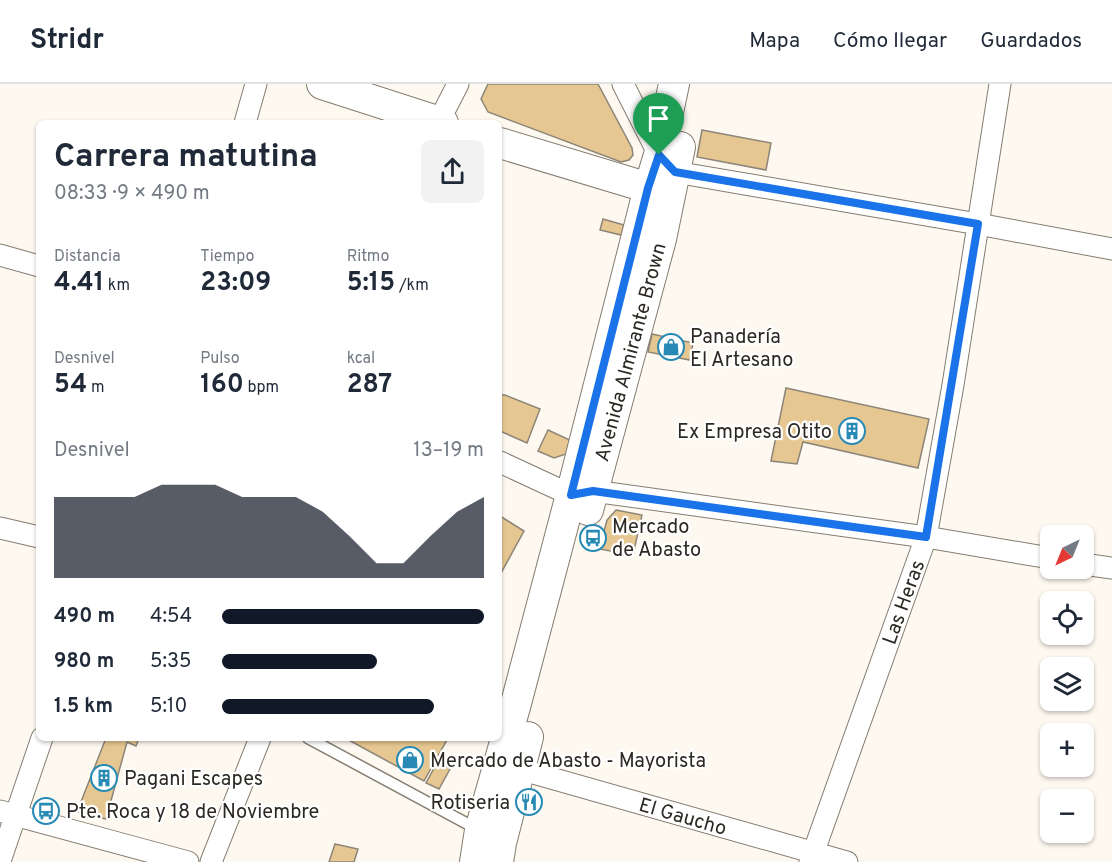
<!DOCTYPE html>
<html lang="es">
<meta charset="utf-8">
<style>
body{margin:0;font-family:Overpass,sans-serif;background:#f2f2f3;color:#1f2937;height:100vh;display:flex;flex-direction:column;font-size:22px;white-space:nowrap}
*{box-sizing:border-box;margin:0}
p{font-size:20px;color:#747a83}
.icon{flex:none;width:33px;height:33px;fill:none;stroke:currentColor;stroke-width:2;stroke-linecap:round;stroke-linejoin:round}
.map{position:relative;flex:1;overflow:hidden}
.panel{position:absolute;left:36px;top:36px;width:466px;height:621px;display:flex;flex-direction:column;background:#fff;border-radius:9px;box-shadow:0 2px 4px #0004}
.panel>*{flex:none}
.needle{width:39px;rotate:223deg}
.fabs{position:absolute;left:1040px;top:441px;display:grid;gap:12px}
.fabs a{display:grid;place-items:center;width:54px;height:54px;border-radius:9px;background:#fff;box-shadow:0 2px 4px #0004;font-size:30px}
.pin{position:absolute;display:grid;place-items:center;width:51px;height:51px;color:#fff;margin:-62px -26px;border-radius:50% 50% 50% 0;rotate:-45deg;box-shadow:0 0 6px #0007}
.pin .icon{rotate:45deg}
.round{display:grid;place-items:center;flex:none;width:63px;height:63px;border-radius:9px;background:#f2f2f3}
.summary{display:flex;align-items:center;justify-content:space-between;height:102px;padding:0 18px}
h1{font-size:33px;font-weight:700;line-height:45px}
.stats{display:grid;grid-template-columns:repeat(3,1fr);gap:9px;height:102px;padding:6px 18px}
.stats div{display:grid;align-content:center}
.stats b{font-size:26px;font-weight:700}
.stats small{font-size:16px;font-weight:400}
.stats p{font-size:16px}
.chart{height:168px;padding:12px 18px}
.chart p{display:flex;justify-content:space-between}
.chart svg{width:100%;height:108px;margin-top:6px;fill:#111827;opacity:.7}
ul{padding:0 18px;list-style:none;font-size:20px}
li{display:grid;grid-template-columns:96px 72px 1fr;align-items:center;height:45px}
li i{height:15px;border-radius:8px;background:#111827}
header{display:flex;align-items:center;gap:36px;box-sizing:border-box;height:84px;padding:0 30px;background:#fff;border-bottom:2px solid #e0e1e3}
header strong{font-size:28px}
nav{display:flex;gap:33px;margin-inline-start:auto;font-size:21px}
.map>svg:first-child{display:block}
.building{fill:#e6c791;stroke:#8c8578;stroke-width:1.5}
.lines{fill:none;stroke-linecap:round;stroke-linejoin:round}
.service-casing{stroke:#847d70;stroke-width:13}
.minor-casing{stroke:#847d70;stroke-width:23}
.secondary-casing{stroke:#847d70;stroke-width:32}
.service{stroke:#fff;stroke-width:10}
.minor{stroke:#fff;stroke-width:21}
.secondary{stroke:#fff;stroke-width:30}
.route-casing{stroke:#fff;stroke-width:12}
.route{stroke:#1a73e8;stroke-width:8}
.labels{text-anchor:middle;stroke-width:4.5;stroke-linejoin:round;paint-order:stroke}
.poi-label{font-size:20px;fill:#2c2924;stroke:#fff;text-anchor:start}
.street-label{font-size:20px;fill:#2c2924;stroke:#fff}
</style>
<header>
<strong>Stridr</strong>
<nav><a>Mapa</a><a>Cómo llegar</a><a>Guardados</a></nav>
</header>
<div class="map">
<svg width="1112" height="778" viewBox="0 0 1112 778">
<rect width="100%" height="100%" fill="#fef9f0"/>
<g class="building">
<path d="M 488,0 L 598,0 L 632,64 L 633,71 L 629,76 L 621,78 L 488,28 L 481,15 Z"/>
<path d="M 702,46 L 771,59 L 766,86 L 697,73 Z"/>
<path d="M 603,135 L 624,141 L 621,151 L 600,146 Z"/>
<path d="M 652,250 L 693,259 L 690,276 L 648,268 Z"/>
<path d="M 786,304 L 929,335 L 918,384 L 803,358 L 797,380 L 771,377 Z"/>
<path d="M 500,311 L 505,311 L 540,325 L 527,359 L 500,347 Z"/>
<path d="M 548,346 L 572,357 L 566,370 L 554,374 L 538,367 Z"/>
<path d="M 616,426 L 642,431 L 633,471 L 599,465 L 607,436 Z"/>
<path d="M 500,432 L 524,447 L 500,491 Z"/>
<path d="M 106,654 L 139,654 L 136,662 L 127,658 L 106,735 L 77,728 Z"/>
<path d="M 345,654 L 448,654 L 424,697 Z"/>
<path d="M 438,677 L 450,685 L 439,705 L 426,699 Z"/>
<path d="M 335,760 L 358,765 L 354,778 L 329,778 Z"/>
</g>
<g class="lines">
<defs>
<path id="service" d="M 308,654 L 477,745"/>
<g id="minor">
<path d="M 623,0 L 659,71 L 675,88 L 978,140 L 1112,165"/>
<path d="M 439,37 L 458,0"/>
<path d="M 245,39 L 256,0"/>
<path d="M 0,171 L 39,182"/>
<path d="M 500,378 L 571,411 L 593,407 L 926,453 L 1050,474"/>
<path d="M 0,444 L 39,453"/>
<path d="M 1083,480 L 1112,484"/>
<path d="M 519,685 L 847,778"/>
<path d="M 0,727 L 188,778"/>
<path d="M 0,777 L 42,654"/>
<path d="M 211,778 L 260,654"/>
<path d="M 810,778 L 926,453 L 953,301 L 1000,0"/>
</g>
<g id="secondary">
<path d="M 322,0 L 443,39"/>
<path d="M 500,59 L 649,104 L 663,115"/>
<path d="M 588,426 L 661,155 L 680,63"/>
<path d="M 475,778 L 480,746 L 515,623 L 571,411 L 649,104 L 659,71 L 674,0"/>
<path d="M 498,778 L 501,759 L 528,653"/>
</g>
</defs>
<use href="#service" class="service-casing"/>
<use href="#minor" class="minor-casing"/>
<use href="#secondary" class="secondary-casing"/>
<use href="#service" class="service"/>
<use href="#minor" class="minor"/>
<use href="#secondary" class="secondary"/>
</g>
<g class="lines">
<defs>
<path id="route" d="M 659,71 L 675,88 L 978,140 L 926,453 L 593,407 L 571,411 L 648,104 Z"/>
</defs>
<use href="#route" class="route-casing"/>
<use href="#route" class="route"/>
</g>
<defs>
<symbol id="shop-ring" viewBox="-11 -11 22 22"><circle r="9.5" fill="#fff" stroke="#278ab4" stroke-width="1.5"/><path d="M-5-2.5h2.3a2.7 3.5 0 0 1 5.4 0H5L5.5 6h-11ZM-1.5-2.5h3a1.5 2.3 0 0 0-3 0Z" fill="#278ab4"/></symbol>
<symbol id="building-ring" viewBox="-11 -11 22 22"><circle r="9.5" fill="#fff" stroke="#278ab4" stroke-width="1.5"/><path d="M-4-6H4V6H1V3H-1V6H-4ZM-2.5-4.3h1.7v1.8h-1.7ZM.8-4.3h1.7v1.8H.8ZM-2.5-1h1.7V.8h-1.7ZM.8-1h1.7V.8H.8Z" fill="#278ab4"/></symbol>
<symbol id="bus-ring" viewBox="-11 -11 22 22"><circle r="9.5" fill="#fff" stroke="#278ab4" stroke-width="1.5"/><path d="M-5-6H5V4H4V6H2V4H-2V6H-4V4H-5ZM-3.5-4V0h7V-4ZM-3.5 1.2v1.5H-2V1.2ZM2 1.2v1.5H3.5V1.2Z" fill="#278ab4"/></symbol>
<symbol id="restaurant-ring" viewBox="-11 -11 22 22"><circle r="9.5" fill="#fff" stroke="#278ab4" stroke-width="1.5"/><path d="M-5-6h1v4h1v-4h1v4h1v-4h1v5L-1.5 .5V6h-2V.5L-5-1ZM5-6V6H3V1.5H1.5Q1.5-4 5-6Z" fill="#278ab4"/></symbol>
</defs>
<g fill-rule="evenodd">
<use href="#shop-ring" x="656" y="248" width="30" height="30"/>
<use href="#building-ring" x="837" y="332" width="30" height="30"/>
<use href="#bus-ring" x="578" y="439" width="30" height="30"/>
<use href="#shop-ring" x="395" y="661" width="30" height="30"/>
<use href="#building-ring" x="89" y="679" width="30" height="30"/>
<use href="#restaurant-ring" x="514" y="703" width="30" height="30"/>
<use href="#bus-ring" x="31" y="712" width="30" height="30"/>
</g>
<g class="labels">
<g class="poi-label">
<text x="690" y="259">Panadería<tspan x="690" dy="23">El Artesano</tspan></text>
<text x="832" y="354" text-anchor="end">Ex Empresa Otito</text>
<text x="612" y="449">Mercado<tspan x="612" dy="23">de Abasto</tspan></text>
<text x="430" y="683">Mercado de Abasto - Mayorista</text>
<text x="124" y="701">Pagani Escapes</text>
<text x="510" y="725" text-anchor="end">Rotiseria</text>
<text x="66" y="734">Pte. Roca y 18 de Noviembre</text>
</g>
<g class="street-label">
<text transform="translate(630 268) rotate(-75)" y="7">Avenida Almirante Brown</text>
<text transform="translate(903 518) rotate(-70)" y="7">Las Heras</text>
<text transform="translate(683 732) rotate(16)" y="7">El Gaucho</text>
</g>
</g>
</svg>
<div class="fabs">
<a><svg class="needle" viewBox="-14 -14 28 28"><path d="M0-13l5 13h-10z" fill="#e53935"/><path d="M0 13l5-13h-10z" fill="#747a83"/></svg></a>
<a><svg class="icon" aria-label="locate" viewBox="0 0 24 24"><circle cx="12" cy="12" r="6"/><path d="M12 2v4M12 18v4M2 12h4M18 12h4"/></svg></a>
<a><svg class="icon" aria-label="layers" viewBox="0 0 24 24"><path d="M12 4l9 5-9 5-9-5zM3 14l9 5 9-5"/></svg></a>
<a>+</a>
<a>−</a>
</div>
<div class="pin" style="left:659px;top:71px;background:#1e9e55"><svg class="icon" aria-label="arrive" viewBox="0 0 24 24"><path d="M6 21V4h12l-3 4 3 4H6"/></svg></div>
<section class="panel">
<div class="summary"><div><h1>Carrera matutina</h1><p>08:33 · 9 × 490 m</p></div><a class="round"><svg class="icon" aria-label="share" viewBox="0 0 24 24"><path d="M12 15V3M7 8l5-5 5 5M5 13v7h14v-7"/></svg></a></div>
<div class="stats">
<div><p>Distancia</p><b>4.41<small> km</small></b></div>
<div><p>Tiempo</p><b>23:09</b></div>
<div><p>Ritmo</p><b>5:15<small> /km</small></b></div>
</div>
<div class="stats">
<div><p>Desnivel</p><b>54<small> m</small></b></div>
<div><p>Pulso</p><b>160<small> bpm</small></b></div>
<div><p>kcal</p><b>287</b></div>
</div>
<div class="chart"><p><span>Desnivel</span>13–19 m</p>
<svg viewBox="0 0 160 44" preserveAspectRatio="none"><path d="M0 44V11L10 11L20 11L30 11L40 6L50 6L60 6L70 11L80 11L90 11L100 17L110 27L120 38L130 38L140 27L150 17L160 11V44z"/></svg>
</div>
<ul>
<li><b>490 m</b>4:54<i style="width:100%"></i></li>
<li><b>980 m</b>5:35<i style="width:59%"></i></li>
<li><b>1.5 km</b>5:10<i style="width:81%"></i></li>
</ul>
</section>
</div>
